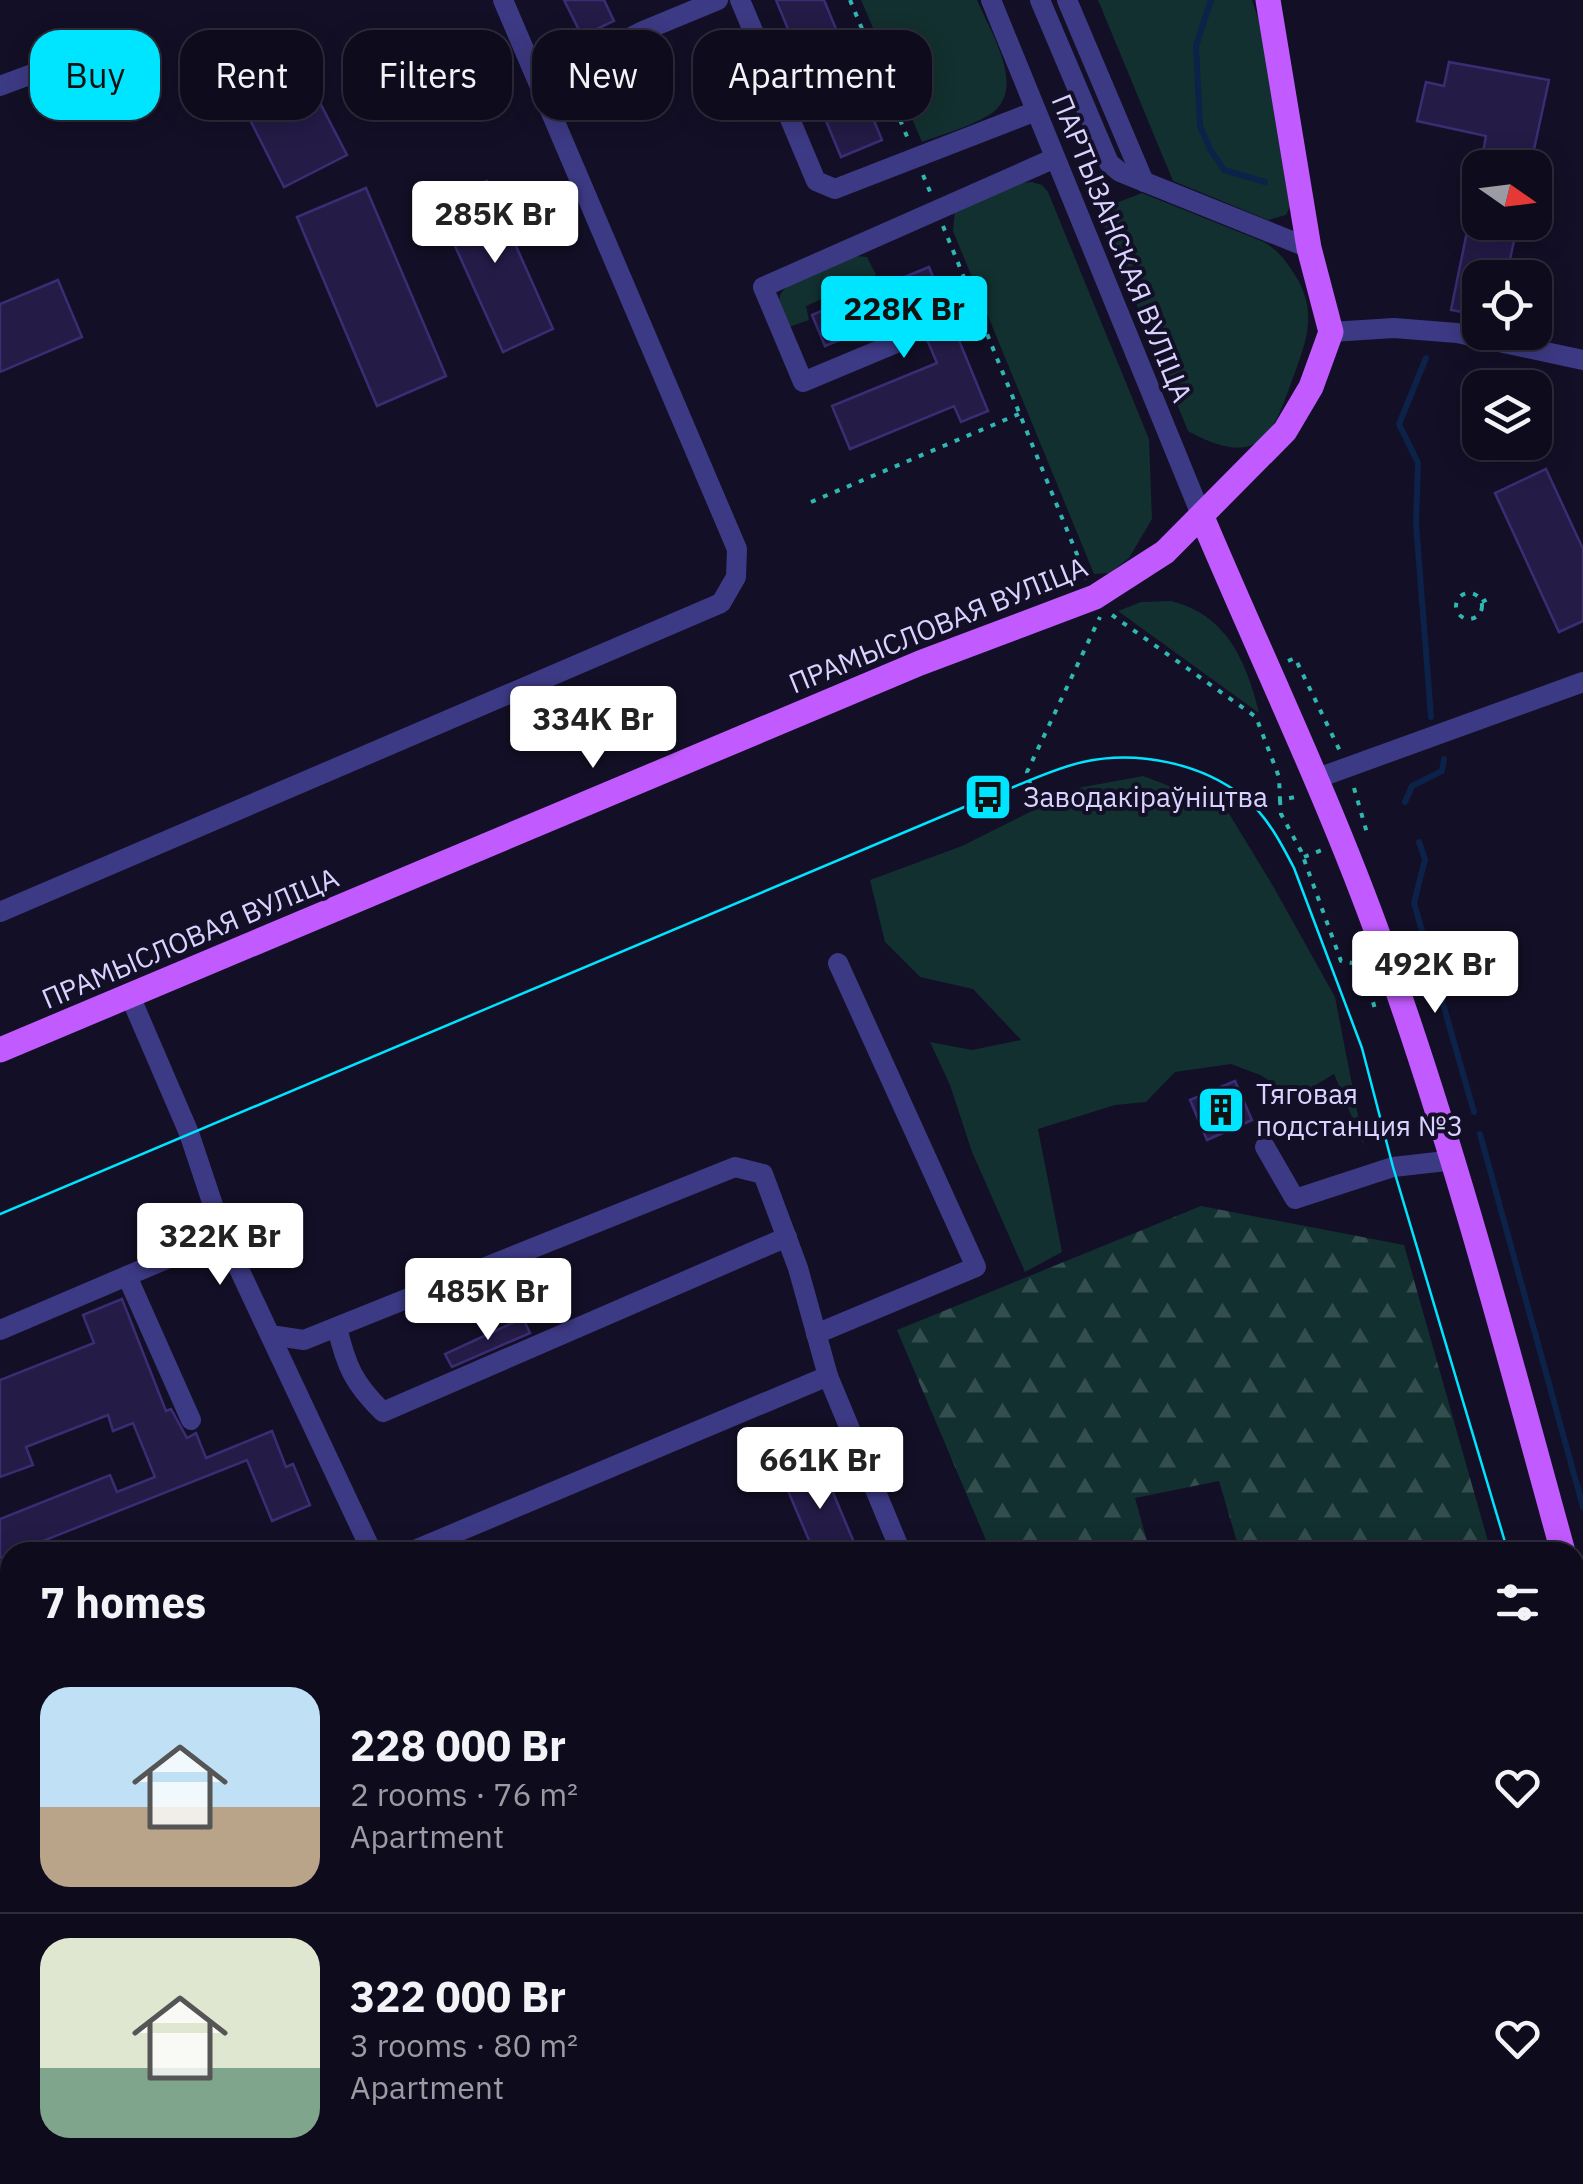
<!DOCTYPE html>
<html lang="en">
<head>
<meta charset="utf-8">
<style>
  body { margin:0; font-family:"IBM Plex Sans",sans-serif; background:#171425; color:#f1f3f6; height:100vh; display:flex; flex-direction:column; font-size:38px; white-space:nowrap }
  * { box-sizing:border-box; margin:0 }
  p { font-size:32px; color:#9b9ba3 }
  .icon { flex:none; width:55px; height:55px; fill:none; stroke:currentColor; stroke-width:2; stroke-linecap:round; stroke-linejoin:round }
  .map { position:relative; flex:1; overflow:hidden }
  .side { position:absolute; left:0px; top:1542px; width:1585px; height:642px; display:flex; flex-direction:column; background:#0e0b1c; border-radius:30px 30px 0 0; box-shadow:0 5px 25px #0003,0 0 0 2px #2e2b3b }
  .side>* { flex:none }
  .banner { position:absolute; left:30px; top:30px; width:1000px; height:90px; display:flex; gap:20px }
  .needle { width:65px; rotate:104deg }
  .fabs { position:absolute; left:1462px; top:150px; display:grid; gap:20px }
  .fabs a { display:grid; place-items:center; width:90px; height:90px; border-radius:20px; background:#0e0b1c; box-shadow:0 5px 25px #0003,0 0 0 2px #2e2b3b; font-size:50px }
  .price { position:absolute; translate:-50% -85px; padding:0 22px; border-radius:10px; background:#fff; color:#222; font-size:32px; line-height:65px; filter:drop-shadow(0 2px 5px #0008) }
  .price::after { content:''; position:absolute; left:50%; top:60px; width:30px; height:22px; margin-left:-15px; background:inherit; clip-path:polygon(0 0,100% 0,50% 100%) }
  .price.current { background:#00e5ff; color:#111 }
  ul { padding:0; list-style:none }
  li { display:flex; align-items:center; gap:30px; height:250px; padding:0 40px }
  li+li { border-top:2px solid #2e2b3b }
  li span { display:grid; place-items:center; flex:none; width:280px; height:200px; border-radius:30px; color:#555 }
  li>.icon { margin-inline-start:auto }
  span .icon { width:120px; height:120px; fill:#fffc; stroke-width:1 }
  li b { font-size:42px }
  h2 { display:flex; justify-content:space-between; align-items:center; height:120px; padding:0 40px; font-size:42px }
  .tag { padding:0 35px; border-radius:30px; background:#0e0b1c; box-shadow:0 5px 25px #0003,0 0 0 2px #2e2b3b; font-size:35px; line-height:90px }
  .tag.current { background:#00e5ff; color:#111 }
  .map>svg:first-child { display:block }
  .green { fill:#12302f }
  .forest { fill:url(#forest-firs) }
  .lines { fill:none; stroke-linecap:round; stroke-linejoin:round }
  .stream { stroke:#0c2248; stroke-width:6 }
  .building { fill:#241b47; stroke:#3b2d73; stroke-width:2.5 }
  .path { stroke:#2fb8b0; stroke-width:4; stroke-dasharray:5 8; stroke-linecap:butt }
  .minor { stroke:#3d3a85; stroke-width:20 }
  .major { stroke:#c25bff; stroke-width:25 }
  .tram { stroke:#00e5ff; stroke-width:2.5 }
  .labels { text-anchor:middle; stroke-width:8; stroke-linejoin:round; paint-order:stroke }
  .street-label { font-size:28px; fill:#d9d4ff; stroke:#130f26 }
  .poi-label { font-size:28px; fill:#d9d4ff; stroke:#130f26; text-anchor:start }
</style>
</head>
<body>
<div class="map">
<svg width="1583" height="2184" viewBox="0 0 1583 2184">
  <defs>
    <pattern id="forest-firs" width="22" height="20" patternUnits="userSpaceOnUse" patternTransform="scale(2.5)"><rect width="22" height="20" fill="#12302f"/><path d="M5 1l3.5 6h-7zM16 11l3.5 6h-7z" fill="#344d4e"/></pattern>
  </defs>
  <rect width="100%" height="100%" fill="#130f26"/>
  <g class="green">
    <path d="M 861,0 L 977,0 C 990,31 1029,91 989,115 C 969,127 944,134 922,142 Z"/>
    <path d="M 1098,0 L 1252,0 L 1260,24 L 1290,207 L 1286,215 L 1268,220 L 1173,181 Z"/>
    <path d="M 1032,182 L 1042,185 L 1048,192 L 1149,439 L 1152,519 L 1129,558 L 1110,573 L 1094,574 L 953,231 L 955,210 L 1022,183 Z"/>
    <path d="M 1142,193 L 1264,242 C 1277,250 1283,257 1291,269 C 1321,311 1306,342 1290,386 C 1283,404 1276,428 1261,440 C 1239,457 1208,442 1188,431 L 1098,210 Z"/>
    <path d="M 856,256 L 867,257 L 876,275 L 806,306 L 809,320 L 789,327 L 778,311 L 780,295 L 788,284 Z"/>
    <path d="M 1171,601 C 1227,615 1246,661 1259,713 L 1118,611 L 1141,602 Z"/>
    <path d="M 1143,776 L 1225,807 L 1273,886 L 1335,997 L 1364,1146 L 1334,1074 L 1296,1097 L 1260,1075 L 1231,1064 L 1175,1072 L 1146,1102 L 1115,1105 L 1038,1129 L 1062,1252 L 1025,1272 L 972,1152 L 950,1085 L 930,1042 L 972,1050 L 1021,1040 L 973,989 L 920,977 L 885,942 L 870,880 L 962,846 L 1078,788 Z"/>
  </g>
  <g class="forest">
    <path d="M 1201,1206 L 1404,1245 L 1491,1552 L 1240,1552 L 1219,1481 L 1135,1498 L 1150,1552 L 991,1552 L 897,1330 Z"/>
    <path d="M 1575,1851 L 1583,1880 L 1583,2184 L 1420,2184 L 1417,2175 L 1575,2175 Z"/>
    <path d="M 288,2175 L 1323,2175 L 1326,2184 L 267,2184 Z"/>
  </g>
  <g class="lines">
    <g class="stream">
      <path d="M 1211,0 L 1196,46 L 1200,126 L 1210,149 L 1224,170 L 1265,182"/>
      <path d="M 1426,358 L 1399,424 L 1418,463 L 1416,523 L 1431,717"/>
      <path d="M 1405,802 L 1412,786 L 1442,771 L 1444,759"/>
      <path d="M 1419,842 L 1425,859 L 1414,903 L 1474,1112"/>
      <path d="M 1480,1134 L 1583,1507"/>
    </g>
  </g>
  <g class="building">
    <path d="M 564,0 L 604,0 L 614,21 L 582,36 Z"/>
    <path d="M 776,0 L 824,0 L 882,140 L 841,157 Z"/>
    <path d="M 1449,62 L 1549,80 L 1530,168 L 1480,168 L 1486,136 L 1417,121 L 1426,82 L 1444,86 Z"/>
    <path d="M 303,70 L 347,155 L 284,187 L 241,102 Z"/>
    <path d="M 487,181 L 553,329 L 503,352 L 436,204 Z"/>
    <path d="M 366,188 L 446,376 L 377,406 L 297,217 Z"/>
    <path d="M 1469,222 L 1518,222 L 1506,278 L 1480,278 L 1480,315 L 1451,310 Z"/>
    <path d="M 929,267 L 988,411 L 961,422 L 954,406 L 850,449 L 832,406 L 937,363 L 914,309 L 825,346 L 812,315 Z"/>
    <path d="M 58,280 L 82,337 L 0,372 L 0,304 Z"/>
    <path d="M 1546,469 L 1583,549 L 1583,621 L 1559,632 L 1495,493 Z"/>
    <path d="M 1235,1081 L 1252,1120 L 1207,1140 L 1190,1100 Z"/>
    <path d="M 122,1299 L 166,1411 L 171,1409 L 187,1438 L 196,1433 L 206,1458 L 272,1431 L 286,1467 L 293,1464 L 310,1505 L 272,1521 L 247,1460 L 0,1558 L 0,1519 L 110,1475 L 117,1492 L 155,1477 L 133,1423 L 113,1431 L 108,1415 L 26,1447 L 33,1465 L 0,1477 L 0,1380 L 94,1343 L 83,1315 Z"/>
    <path d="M 523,1318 L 530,1333 L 452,1367 L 445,1354 Z"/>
    <path d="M 821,1464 L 858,1552 L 814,1552 L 783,1479 Z"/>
  </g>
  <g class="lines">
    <g class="path">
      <path d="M 850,0 L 908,139"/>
      <path d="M 923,175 L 931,194"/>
      <path d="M 943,226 L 1087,579"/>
      <path d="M 811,502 L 1019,414"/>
      <circle cx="1469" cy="606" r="13"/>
      <path d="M 1482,602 L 1492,597"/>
      <path d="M 1112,615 L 1256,717 L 1279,777 L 1280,800 L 1300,796"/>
      <path d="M 1288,661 L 1295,658 L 1340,751"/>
      <path d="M 1354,788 L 1367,833 L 1364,834"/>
      <path d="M 1034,798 L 1027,772 L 1100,617"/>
      <path d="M 1280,800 L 1281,814 L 1301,851 L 1341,961 L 1363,965 L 1375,1009 L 1379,1008"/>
      <path d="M 1304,857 L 1322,850"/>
      <path d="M 47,992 L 53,1006"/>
    </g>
    <g class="minor">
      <path d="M 740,0 L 816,181 L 835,189 L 1036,111"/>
      <path d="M 991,0 L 1202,517"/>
      <path d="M 1040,0 L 1109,163 L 1120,172 L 1309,248"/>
      <path d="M 1067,0 L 1144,182"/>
      <path d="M 608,49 L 643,31 L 718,0"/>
      <path d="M 0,86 L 121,41"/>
      <path d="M 1331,332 L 1394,328 L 1457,333 L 1583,360"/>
      <path d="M 901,341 L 803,382 L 763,287 L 1055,158"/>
      <path d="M 1315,779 L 1583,682"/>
      <path d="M 0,912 L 721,603 L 736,577 L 737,549 L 503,0"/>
      <path d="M 130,996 L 189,1133 L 223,1235 L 372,1552"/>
      <path d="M 1265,1147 L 1295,1199 L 1393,1167 L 1455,1160"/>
      <path d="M 127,1276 L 191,1420"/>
      <path d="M 337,1327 C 346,1366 354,1384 383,1412 L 787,1237"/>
      <path d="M 0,1330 L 223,1235"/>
      <path d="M 816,1334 L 976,1267 L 838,963"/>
      <path d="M 270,1335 L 304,1340 L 735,1167 L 763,1174 L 798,1268 L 828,1376"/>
      <path d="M 410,1552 L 828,1376 L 901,1552"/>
      <path d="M 0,1721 L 10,1716"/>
      <path d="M 0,1744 L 10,1769"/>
      <path d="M 45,2175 L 48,2184"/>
    </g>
    <g class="major">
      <path d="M 1202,517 C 1262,659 1329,798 1381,943 C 1453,1143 1507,1348 1563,1552"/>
      <path d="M 0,1050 L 920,663 L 1095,597 L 1165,552 L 1285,431 L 1311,387 L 1331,332 L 1309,248 L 1268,0"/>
      <path d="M 1575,1595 L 1583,1624"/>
    </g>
    <g class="tram">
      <path d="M 0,1214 L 988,797 C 1019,786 1051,769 1083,762 C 1137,750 1202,763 1245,798 C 1267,816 1281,843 1294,868 L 1362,1048 L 1393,1167 L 1508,1552"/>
      <path d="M 1575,1780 L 1583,1808"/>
      <path d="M 1575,1815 L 1583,1843"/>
    </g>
  </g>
  <defs>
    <g id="bus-square" transform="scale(2.5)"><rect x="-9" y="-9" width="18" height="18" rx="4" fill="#00e5ff" stroke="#130f26"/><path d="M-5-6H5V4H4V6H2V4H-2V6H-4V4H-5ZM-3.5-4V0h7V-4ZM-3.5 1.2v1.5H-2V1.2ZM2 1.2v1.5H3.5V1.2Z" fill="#111"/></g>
    <g id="building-square" transform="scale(2.5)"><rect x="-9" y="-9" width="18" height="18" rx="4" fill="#00e5ff" stroke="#130f26"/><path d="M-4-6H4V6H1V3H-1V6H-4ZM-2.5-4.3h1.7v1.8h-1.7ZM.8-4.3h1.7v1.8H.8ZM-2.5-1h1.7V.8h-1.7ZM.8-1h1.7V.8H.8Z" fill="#111"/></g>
  </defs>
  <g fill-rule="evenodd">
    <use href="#bus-square" x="988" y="797"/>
    <use href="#building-square" x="1221" y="1110"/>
  </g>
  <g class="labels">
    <g class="street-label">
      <text transform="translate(1122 248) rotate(68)" y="10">ПАРТЫЗАНСКАЯ ВУЛІЦА</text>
      <text transform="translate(938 625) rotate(-22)" y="10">ПРАМЫСЛОВАЯ ВУЛІЦА</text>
      <text transform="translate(190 938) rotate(-23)" y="10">ПРАМЫСЛОВАЯ ВУЛІЦА</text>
    </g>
    <g class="poi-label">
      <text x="1023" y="807">Заводакіраўніцтва</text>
      <text x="1256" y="1104">Тяговая<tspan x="1256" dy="32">подстанция №3</tspan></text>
    </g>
  </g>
</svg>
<div class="fabs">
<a><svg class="needle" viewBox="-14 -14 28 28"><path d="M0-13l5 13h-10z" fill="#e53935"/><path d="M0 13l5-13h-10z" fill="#9b9ba3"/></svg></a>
<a><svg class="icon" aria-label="locate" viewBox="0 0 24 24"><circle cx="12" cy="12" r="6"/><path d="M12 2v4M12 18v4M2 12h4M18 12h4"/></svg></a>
<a><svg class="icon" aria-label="layers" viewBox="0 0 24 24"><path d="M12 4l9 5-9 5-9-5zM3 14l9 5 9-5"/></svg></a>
</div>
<b class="price" style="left:495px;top:266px">285K Br</b>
<b class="price current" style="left:904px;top:361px">228K Br</b>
<b class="price" style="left:593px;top:771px">334K Br</b>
<b class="price" style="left:1435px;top:1016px">492K Br</b>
<b class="price" style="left:220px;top:1288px">322K Br</b>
<b class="price" style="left:488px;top:1343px">485K Br</b>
<b class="price" style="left:820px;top:1512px">661K Br</b>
<div class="banner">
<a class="tag current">Buy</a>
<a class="tag">Rent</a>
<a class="tag">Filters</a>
<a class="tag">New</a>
<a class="tag">Apartment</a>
</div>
<section class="side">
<h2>7 homes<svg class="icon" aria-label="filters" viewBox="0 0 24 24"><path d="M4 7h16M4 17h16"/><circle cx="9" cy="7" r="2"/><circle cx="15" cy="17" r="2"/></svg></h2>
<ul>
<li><span style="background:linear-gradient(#bfe0f5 60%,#b9a48a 0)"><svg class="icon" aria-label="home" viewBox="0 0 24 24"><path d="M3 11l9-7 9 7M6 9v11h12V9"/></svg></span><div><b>228 000 Br</b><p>2 rooms · 76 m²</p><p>Apartment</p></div><svg class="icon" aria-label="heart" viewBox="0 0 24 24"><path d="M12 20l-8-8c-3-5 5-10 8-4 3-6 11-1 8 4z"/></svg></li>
<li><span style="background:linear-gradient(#dfe7d0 65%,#7fa58c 0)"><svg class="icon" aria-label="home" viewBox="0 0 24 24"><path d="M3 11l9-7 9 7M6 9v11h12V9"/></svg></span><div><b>322 000 Br</b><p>3 rooms · 80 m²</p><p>Apartment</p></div><svg class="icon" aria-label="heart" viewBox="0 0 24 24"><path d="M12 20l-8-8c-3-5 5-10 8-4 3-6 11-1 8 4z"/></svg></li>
</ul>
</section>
</div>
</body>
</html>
